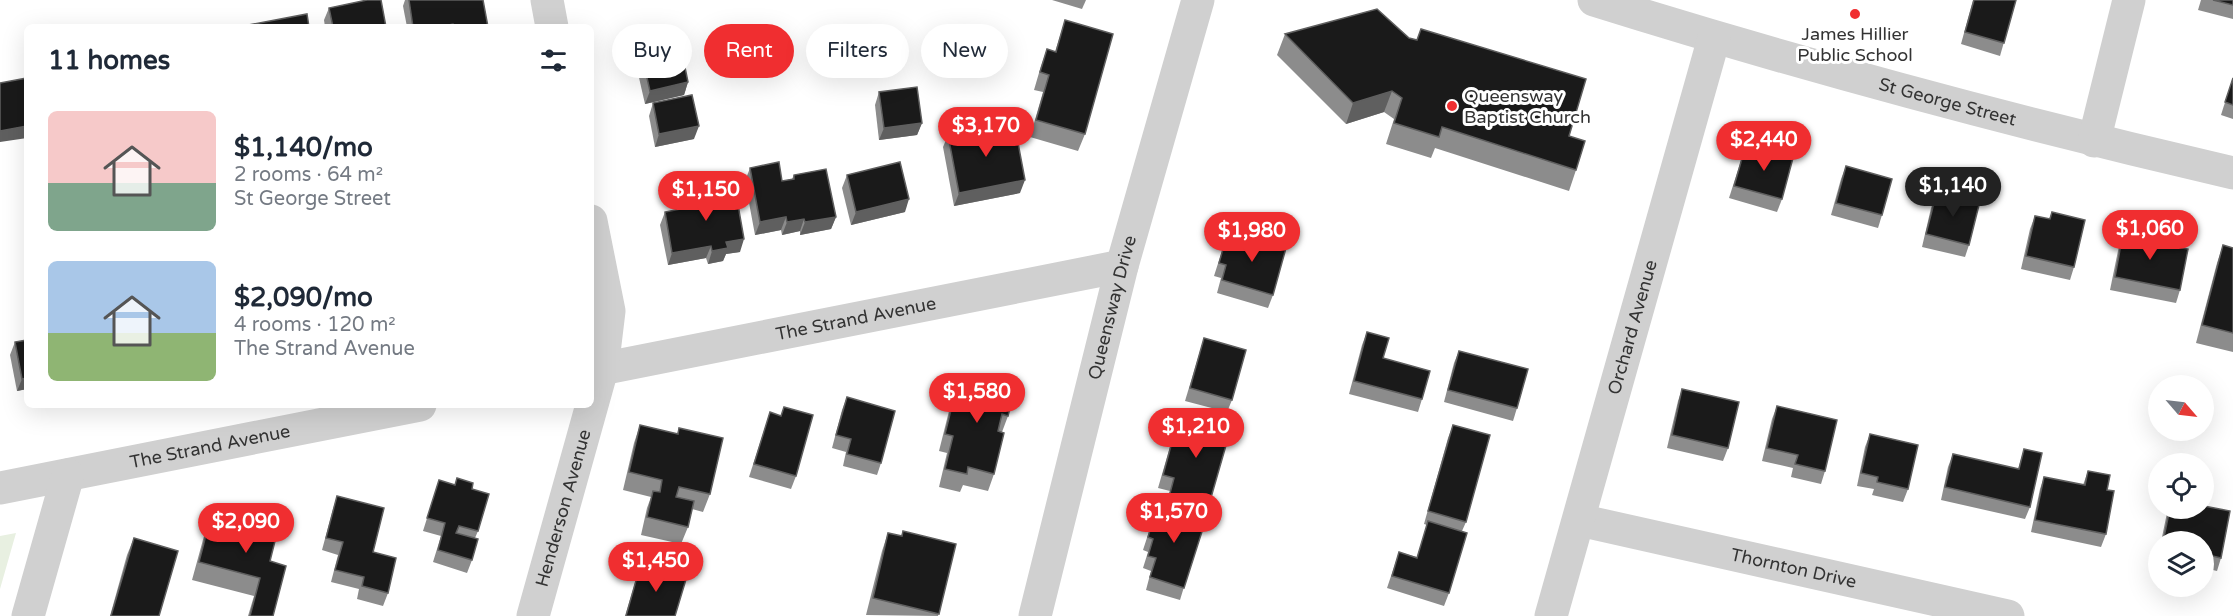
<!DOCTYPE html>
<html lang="en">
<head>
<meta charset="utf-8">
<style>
  body { margin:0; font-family:"Varela Round",sans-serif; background:#f2f2f3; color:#1f2937; height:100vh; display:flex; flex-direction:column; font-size:22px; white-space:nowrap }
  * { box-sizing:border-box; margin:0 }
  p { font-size:20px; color:#747a83 }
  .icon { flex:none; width:33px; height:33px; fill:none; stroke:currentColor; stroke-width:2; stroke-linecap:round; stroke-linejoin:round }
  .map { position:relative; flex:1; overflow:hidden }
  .panel { position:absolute; left:24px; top:24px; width:570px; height:384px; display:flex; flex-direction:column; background:#fff; border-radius:9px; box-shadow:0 6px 24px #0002 }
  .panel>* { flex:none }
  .top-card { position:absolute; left:612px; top:24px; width:570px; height:54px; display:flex; gap:12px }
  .needle { width:39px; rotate:118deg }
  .fabs { position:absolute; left:2148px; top:375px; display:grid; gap:12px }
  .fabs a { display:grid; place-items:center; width:66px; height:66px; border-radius:50%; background:#fff; box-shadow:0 6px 24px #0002; font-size:30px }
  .price { position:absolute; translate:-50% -51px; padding:0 14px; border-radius:21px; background:#f02e30; color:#fff; font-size:20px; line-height:39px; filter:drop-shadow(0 2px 3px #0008) }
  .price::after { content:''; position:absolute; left:50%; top:36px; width:18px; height:14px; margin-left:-9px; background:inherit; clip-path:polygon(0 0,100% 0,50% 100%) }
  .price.selected { background:#222; color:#fff }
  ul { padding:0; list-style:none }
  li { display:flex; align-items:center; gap:18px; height:150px; padding:0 24px }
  li span { display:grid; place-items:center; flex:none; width:168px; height:120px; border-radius:9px; color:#555 }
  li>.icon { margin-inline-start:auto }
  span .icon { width:72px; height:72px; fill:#fffc; stroke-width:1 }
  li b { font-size:26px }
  h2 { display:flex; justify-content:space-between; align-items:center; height:72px; padding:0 24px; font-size:26px }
  .tag { padding:0 21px; border-radius:27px; background:#fff; box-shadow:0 6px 24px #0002; font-size:21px; line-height:54px }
  .tag.selected { background:#f02e30; color:#fff }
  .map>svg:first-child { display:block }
  .park { fill:#e8f0e1 }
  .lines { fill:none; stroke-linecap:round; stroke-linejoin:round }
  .minor { stroke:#d0d0d0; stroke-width:33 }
  .wall { fill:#8c8c8c }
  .shaded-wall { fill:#5f5f5f }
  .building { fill:#1a1a1a; stroke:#5f5f5f; stroke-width:1.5 }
  .poi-dot { fill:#f02e30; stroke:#fff; stroke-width:2 }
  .labels { text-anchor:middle; stroke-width:6; stroke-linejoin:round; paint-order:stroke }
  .poi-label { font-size:18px; fill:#333; stroke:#fff }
  .street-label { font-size:18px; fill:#333; stroke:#fff }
</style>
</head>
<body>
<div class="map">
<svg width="2233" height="616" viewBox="0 0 2233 616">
  <rect width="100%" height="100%" fill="#fff"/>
  <path class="park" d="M 16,533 L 0,589 L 0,536 Z"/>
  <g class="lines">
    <g class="minor">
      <path d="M 547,0 L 552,27"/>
      <path id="s1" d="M 1594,0 C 1805,66 2018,123 2233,173"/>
      <path d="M 2094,141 L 2129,0"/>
      <path id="s2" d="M 591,371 L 1122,266"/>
      <path id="s3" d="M 0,488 L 420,405"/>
      <path id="s4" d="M 1579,520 L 2008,616"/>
      <path d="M 28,616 L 68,475"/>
      <path id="s5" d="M 533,616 L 602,369 L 609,311 L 591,221"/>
      <path id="s6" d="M 1035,616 L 1122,266 L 1198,0"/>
      <path id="s7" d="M 1551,616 L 1714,38"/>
    </g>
  </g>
  <g class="wall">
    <path d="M 405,0 L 483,0 L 488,27 L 407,27 L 403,6 Z"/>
    <path d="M 1052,0 L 1086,0 L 1082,9 Z"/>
    <path d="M 1973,0 L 2016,0 L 2000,56 L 1961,44 Z"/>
    <path d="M 2201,0 L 2233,0 L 2233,19 L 2198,10 Z"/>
    <path d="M 329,8 L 386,27 L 325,27 L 324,20 Z"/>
    <path d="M 1065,20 L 1085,134 L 1078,151 L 1030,137 L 1043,92 L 1034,90 L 1041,66 L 1047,49 L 1055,52 Z"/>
    <path d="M 1421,29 L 1569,136 L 1576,170 L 1569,191 L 1435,148 L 1431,158 L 1386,144 L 1394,119 L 1384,112 L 1346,124 L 1277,55 L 1285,34 L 1409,38 L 1417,40 Z"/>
    <path d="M 642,56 L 688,82 L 684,95 L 645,104 L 637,69 Z"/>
    <path d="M 2233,77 L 2233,119 L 2221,115 Z"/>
    <path d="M 879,92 L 922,123 L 917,135 L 879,140 L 875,105 Z"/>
    <path d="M 653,103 L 694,139 L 655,147 L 649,116 Z"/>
    <path d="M 948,135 L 1020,193 L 954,206 L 943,147 Z"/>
    <path d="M 1746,145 L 1782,199 L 1777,212 L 1729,198 Z"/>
    <path d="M 1846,166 L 1882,215 L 1878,228 L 1831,215 L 1841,179 Z"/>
    <path d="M 750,168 L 782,181 L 792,179 L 794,175 L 836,217 L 831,229 L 800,235 L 800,231 L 782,235 L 781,230 L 755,235 L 745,181 Z"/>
    <path d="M 847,175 L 905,212 L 851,225 L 842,188 Z"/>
    <path d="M 1949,191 L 1964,201 L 1969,245 L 1965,257 L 1922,247 L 1931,208 L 1936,195 L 1947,198 Z"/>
    <path d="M 684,197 L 740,252 L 726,254 L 723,261 L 708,264 L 706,258 L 668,265 L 660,225 L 665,212 L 679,209 Z"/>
    <path d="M 2052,212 L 2074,267 L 2070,280 L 2021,269 L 2030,229 L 2035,216 L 2049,219 Z"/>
    <path d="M 2124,228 L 2154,243 L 2180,290 L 2176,303 L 2110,290 L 2120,241 Z"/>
    <path d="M 1228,232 L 1273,295 L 1268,308 L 1217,293 L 1221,278 L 1214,276 Z"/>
    <path d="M 2223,245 L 2233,248 L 2233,352 L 2196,343 L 2217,263 Z"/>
    <path d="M 1367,332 L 1383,358 L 1422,399 L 1418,412 L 1349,394 L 1362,345 Z"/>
    <path d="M 1204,338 L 1232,400 L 1227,412 L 1185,401 Z"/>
    <path d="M 27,340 L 27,389 L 17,391 L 10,355 L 15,342 Z"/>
    <path d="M 1459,351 L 1517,408 L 1513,421 L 1444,402 L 1454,363 Z"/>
    <path d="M 960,374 L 1008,416 L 1002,432 L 994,474 L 988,491 L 963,485 L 960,492 L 939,487 L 947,453 L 939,451 L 954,391 Z"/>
    <path d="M 1682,389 L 1728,448 L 1723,461 L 1667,448 L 1678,401 Z"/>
    <path d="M 847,397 L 881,463 L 877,475 L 843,466 L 846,452 L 832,448 L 842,410 Z"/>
    <path d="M 1777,406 L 1825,471 L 1821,484 L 1791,477 L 1793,468 L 1762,461 L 1772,419 Z"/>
    <path d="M 770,412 L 796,476 L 791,489 L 749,477 Z"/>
    <path d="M 1180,413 L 1208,508 L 1180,600 L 1146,590 L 1151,571 L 1143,568 L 1148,552 L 1143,550 L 1158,504 L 1165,506 L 1170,491 L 1158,488 L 1176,426 Z"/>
    <path d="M 640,425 L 677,434 L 679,428 L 710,494 L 703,512 L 692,509 L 688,527 L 681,544 L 641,535 L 647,508 L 651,497 L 623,490 L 634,443 Z"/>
    <path d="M 1453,425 L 1466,522 L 1462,531 L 1449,593 L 1444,606 L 1387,588 L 1399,552 L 1417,557 L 1427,525 L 1424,524 L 1448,438 Z"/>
    <path d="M 1870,434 L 1908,489 L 1903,502 L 1872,495 L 1874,489 L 1857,486 L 1865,447 Z"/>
    <path d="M 2024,449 L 2030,507 L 2025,519 L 1941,500 L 1948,467 L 1953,454 L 2018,469 Z"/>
    <path d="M 2088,471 L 2107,490 L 2106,534 L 2101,547 L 2031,532 L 2040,489 L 2044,477 L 2083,485 Z"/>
    <path d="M 457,478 L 472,489 L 478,531 L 475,538 L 472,560 L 467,573 L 433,562 L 441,536 L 423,531 L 439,480 L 455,485 Z"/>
    <path d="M 337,496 L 373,552 L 388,593 L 383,606 L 357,599 L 359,589 L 331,582 L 338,555 L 322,550 L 333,509 Z"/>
    <path d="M 213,508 L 270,561 L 273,616 L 248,616 L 254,596 L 192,580 L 207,525 Z"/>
    <path d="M 2168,508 L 2204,508 L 2221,558 L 2217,571 L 2204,568 L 2204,542 L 2161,542 Z"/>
    <path d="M 903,531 L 956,544 L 938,616 L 866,615 L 882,551 L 888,533 L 901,536 Z"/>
    <path d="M 134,538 L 159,616 L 110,616 L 127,555 Z"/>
    <path d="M 641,563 L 675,616 L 625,616 Z"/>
  </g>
  <g class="shaded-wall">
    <path d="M 453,24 L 452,27 L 439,27 Z"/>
    <path d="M 688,82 L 684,95 L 645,104 L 650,91 Z"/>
    <path d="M 1392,91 L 1384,112 L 1346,124 L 1353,103 Z"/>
    <path d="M 922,123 L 917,135 L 879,140 L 884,128 Z"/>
    <path d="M 27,126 L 27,138 L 0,142 L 0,131 Z"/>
    <path d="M 699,126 L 694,139 L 655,147 L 659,134 Z"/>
    <path d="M 1025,180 L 1020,193 L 954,206 L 959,193 Z"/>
    <path d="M 909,199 L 905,212 L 851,225 L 856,212 Z"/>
    <path d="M 786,217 L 781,230 L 755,235 L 760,222 Z"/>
    <path d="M 836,217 L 831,229 L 800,235 L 805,222 Z"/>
    <path d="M 804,219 L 800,231 L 782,235 L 787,222 Z"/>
    <path d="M 744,239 L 740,252 L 726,254 L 723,261 L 708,264 L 712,251 L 726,242 Z"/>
    <path d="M 711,246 L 706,258 L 668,265 L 672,253 Z"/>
    <path d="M 27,378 L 27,389 L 17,391 L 22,379 Z"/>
  </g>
  <g class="building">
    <path d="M 367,0 L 381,0 L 386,27 L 333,27 L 329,8 Z"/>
    <path d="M 409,0 L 483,0 L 488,27 L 454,27 L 453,24 L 439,27 L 413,27 Z"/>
    <path d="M 1974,0 L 2016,0 L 2004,43 L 1965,32 Z"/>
    <path d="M 2213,0 L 2233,0 L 2233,5 Z"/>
    <path d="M 1377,9 L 1409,38 L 1417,40 L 1421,29 L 1586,79 L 1569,136 L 1585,141 L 1576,170 L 1442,127 L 1439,137 L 1394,123 L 1402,98 L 1392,91 L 1353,103 L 1285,34 Z"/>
    <path d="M 307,14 L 309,27 L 238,27 Z"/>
    <path d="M 1065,20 L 1113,34 L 1085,134 L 1036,120 L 1049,75 L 1040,72 L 1047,49 L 1056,52 Z"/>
    <path d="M 681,48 L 688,82 L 650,91 L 642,56 Z"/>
    <path d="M 27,78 L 27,126 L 0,131 L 0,83 Z"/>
    <path d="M 2233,78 L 2233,105 L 2225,102 Z"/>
    <path d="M 917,87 L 922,123 L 884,128 L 879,92 Z"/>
    <path d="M 692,95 L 699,126 L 659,134 L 653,103 Z"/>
    <path d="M 1006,124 L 1007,129 L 1015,127 L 1025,180 L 959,193 L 948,135 Z"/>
    <path d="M 1746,145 L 1793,158 L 1782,199 L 1734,186 Z"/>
    <path d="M 779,162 L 782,181 L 794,179 L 794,175 L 826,169 L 836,217 L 805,222 L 804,219 L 787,222 L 786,217 L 760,222 L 750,168 Z"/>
    <path d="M 900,162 L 909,199 L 856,212 L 847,175 Z"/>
    <path d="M 1846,166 L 1892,179 L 1882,215 L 1836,203 Z"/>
    <path d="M 735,188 L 744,239 L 726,242 L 728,248 L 712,251 L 711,246 L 672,253 L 665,212 L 686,208 L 684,197 Z"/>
    <path d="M 1949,191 L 1965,195 L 1964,201 L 1979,205 L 1969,245 L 1926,234 L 1936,195 L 1948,198 Z"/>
    <path d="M 2052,212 L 2085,220 L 2074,267 L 2026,256 L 2035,216 L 2050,219 Z"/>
    <path d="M 2124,228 L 2156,234 L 2154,243 L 2188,249 L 2180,290 L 2115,277 Z"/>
    <path d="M 1228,232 L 1286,248 L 1273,295 L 1222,280 L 1226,265 L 1219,263 Z"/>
    <path d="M 2223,245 L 2233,248 L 2233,333 L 2202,325 Z"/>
    <path d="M 1367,332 L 1389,338 L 1383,358 L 1430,371 L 1422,399 L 1354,381 Z"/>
    <path d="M 1204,338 L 1246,350 L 1232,400 L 1190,388 Z"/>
    <path d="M 27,340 L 27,378 L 22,379 L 15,342 Z"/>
    <path d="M 1459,351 L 1528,369 L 1517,408 L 1448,390 Z"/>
    <path d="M 960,374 L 1015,387 L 1008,416 L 1002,414 L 998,431 L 1004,433 L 994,474 L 968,467 L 967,474 L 945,469 L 953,436 L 945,434 Z"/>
    <path d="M 1682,389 L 1739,402 L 1728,448 L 1672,435 Z"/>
    <path d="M 847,397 L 895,411 L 881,463 L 847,454 L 851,439 L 836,435 Z"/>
    <path d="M 1777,406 L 1837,420 L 1825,471 L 1795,464 L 1798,455 L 1767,448 Z"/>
    <path d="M 784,407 L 813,415 L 796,476 L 754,464 L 770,412 L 781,416 Z"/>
    <path d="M 1180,413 L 1231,428 L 1208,508 L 1169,497 L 1174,478 L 1163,475 Z"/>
    <path d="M 640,425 L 678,434 L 679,428 L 723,438 L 710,494 L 679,487 L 676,497 L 694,501 L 688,527 L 647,517 L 653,491 L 660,492 L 662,480 L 629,472 Z"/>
    <path d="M 1453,425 L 1490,435 L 1466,522 L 1428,511 Z"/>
    <path d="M 1870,434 L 1918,445 L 1908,489 L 1877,482 L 1878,477 L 1861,473 Z"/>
    <path d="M 2024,449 L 2042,453 L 2030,507 L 1945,487 L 1953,454 L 2019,469 Z"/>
    <path d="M 2088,471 L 2110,475 L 2107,490 L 2114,491 L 2106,534 L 2035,520 L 2044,477 L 2085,485 Z"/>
    <path d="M 457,478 L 473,483 L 472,489 L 489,494 L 478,531 L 459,526 L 456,533 L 478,539 L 472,560 L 438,550 L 445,523 L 427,518 L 439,480 L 455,485 Z"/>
    <path d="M 337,496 L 384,508 L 373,552 L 396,558 L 388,593 L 362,586 L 364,577 L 335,570 L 343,542 L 326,538 Z"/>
    <path d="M 1158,504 L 1206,519 L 1184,588 L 1150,577 L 1156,558 L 1148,556 L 1153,539 L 1148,537 Z"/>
    <path d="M 2204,506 L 2230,511 L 2221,558 L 2204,554 L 2204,542 L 2163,542 L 2170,508 L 2204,508 Z"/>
    <path d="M 213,508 L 279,525 L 270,561 L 286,566 L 273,616 L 250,616 L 260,578 L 199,562 Z"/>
    <path d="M 1428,521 L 1467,533 L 1449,593 L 1392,576 L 1399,552 L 1417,558 Z"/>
    <path d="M 903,531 L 956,544 L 939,614 L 873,598 L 888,533 L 902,536 Z"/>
    <path d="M 134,538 L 178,551 L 159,616 L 111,616 Z"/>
    <path d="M 641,563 L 687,576 L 675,616 L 626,616 Z"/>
  </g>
  <g class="poi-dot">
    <circle cx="1855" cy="14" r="6"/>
    <circle cx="1452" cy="106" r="6"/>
  </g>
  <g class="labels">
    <g class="poi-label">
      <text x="1855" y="40">James Hillier<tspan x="1855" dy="21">Public School</tspan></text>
      <text x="1464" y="102" text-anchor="start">Queensway<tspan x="1464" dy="21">Baptist Church</tspan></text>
    </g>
    <g class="street-label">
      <text dy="6" stroke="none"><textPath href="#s1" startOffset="368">St George Street</textPath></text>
      <text dy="6" stroke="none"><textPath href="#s6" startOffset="318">Queensway Drive</textPath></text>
      <text dy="6" stroke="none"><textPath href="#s2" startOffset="270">The Strand Avenue</textPath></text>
      <text dy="6" stroke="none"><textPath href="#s7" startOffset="300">Orchard Avenue</textPath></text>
      <text dy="6" stroke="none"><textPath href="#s3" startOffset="214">The Strand Avenue</textPath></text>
      <text dy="6" stroke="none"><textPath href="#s5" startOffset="112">Henderson Avenue</textPath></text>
      <text dy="6" stroke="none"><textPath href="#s4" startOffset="220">Thornton Drive</textPath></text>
    </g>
  </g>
</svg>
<div class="fabs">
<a><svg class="needle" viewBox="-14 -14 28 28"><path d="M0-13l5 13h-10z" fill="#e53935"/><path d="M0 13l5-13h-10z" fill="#747a83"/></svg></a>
<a><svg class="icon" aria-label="locate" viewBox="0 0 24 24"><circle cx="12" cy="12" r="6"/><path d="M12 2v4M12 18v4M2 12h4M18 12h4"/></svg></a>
<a><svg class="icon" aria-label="layers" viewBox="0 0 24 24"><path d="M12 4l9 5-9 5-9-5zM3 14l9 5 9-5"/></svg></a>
</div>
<b class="price" style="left:986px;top:158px">$3,170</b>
<b class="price" style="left:1764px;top:172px">$2,440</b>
<b class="price selected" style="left:1953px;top:218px">$1,140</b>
<b class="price" style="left:706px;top:222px">$1,150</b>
<b class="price" style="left:2150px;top:261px">$1,060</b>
<b class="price" style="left:1252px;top:263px">$1,980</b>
<b class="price" style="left:977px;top:424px">$1,580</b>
<b class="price" style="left:1196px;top:459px">$1,210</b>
<b class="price" style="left:1174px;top:544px">$1,570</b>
<b class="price" style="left:246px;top:554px">$2,090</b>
<b class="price" style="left:656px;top:593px">$1,450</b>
<div class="top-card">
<a class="tag">Buy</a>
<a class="tag selected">Rent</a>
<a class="tag">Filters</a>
<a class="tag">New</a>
</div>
<section class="panel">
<h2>11 homes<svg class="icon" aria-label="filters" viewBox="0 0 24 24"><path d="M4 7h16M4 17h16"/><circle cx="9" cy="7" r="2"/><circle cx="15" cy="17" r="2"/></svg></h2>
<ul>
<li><span style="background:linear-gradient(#f6c9c9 60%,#7fa58c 0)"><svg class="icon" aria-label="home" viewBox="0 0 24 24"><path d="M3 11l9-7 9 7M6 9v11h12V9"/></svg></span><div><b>$1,140/mo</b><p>2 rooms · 64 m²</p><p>St George Street</p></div></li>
<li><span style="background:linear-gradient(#a9c7e8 60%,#8fb573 0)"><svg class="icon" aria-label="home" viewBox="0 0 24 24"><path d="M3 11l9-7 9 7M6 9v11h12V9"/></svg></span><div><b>$2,090/mo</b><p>4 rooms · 120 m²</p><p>The Strand Avenue</p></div></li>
</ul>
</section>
</div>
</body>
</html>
